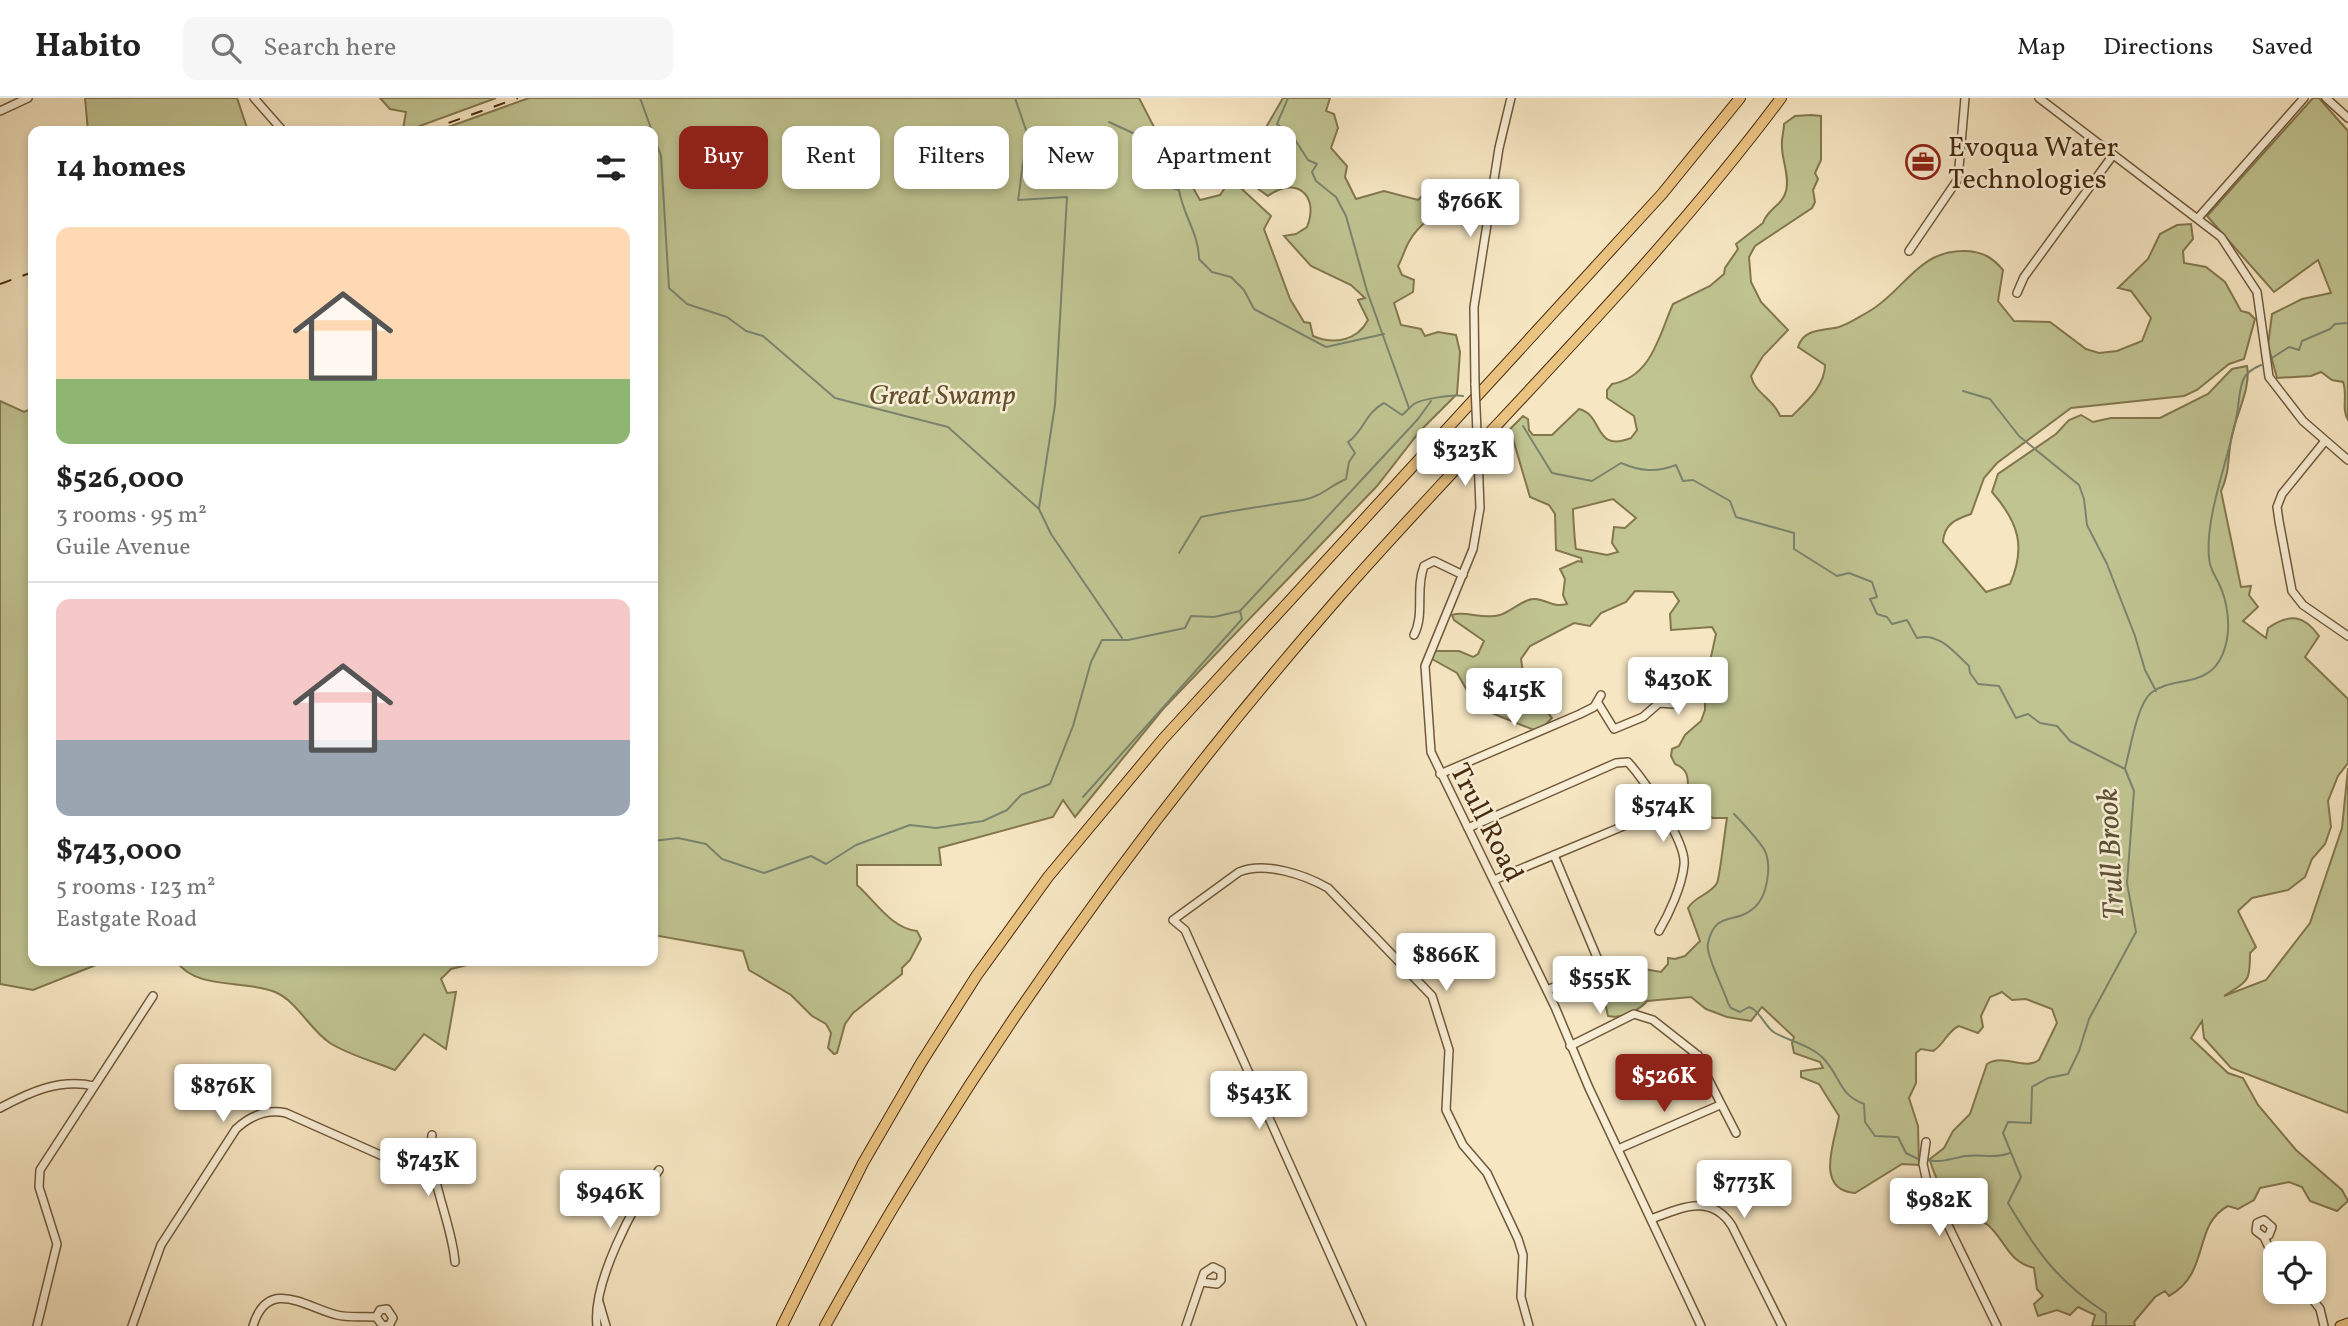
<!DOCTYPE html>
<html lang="en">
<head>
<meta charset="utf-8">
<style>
  body { margin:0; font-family:Vollkorn,serif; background:#f6f6f6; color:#222; height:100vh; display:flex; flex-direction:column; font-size:26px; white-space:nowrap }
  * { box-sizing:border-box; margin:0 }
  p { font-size:23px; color:#767676 }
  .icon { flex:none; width:38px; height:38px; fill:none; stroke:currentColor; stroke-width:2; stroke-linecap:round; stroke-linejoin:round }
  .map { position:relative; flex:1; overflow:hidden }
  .sheet { position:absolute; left:28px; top:28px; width:630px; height:840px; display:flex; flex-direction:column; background:#fff; border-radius:14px; box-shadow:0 4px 10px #0003 }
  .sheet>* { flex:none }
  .banner { position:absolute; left:679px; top:28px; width:665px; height:63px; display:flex; gap:14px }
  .controls { position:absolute; left:2263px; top:1143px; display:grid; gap:14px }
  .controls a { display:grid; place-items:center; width:63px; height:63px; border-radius:14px; background:#fff; box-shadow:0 4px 10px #0003; font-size:35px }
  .price { position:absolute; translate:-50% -60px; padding:0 16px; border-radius:7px; background:#fff; color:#222; font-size:23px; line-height:46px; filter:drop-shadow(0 2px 4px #0008) }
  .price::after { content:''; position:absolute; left:50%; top:42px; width:21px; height:16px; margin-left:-10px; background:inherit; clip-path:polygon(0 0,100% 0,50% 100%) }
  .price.selected { background:#8f2418; color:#fff }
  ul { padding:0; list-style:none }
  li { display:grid; align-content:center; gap:14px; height:371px; padding:0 28px }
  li+li { border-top:2px solid #e0e0e0 }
  li span { display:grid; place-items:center; height:217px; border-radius:14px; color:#555 }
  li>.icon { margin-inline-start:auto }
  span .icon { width:126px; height:126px; fill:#fffc; stroke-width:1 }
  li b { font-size:30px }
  h2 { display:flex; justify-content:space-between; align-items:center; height:84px; padding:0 28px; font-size:30px }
  .chip { padding:0 24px; border-radius:14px; background:#fff; box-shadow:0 4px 10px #0003; font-size:24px; line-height:63px }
  .chip.selected { background:#8f2418; color:#fff }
  header { display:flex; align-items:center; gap:42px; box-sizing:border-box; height:98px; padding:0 35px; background:#fff; border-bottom:2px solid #e0e0e0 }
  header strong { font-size:33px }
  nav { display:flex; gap:38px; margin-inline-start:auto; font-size:24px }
  .search { width:490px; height:63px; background:#f6f6f6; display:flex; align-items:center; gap:18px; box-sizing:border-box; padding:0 24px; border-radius:14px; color:#767676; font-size:26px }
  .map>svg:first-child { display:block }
  .green { fill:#c0c491; stroke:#83774e; stroke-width:2; fill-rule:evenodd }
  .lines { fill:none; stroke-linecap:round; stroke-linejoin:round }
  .stream { stroke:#7a846e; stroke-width:2 }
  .minor-casing { stroke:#72593a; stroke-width:10 }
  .major-casing { stroke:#462a0c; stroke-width:11 }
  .highway-casing { stroke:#462a0c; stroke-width:12 }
  .minor { stroke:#f9efd7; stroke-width:7 }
  .major { stroke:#ebc381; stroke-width:9 }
  .highway { stroke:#ebc381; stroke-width:10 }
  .rail { stroke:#462a0c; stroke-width:2; stroke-dasharray:12 12; stroke-linecap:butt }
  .minor-bridge-casing { stroke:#72593a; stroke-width:10; stroke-linecap:butt }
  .minor-bridge { stroke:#f9efd7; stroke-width:7 }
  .labels { text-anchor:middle; stroke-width:5; stroke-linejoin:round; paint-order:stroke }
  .poi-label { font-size:28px; fill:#462a0c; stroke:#f9efd7; text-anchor:start }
  .park-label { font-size:28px; font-style:italic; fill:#64502d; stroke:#f9efd7 }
  .street-label { font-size:28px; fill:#462a0c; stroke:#f9efd7 }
  .water-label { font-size:30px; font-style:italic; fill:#5c5035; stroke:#f9efd7 }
</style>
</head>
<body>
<header>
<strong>Habito</strong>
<div class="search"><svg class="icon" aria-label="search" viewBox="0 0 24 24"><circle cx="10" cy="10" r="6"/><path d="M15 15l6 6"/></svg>Search here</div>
<nav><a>Map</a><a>Directions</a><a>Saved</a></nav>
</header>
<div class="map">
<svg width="2348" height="1228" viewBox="0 0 2348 1228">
  <rect width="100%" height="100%" fill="#f6e6c2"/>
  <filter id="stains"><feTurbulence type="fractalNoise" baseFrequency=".00286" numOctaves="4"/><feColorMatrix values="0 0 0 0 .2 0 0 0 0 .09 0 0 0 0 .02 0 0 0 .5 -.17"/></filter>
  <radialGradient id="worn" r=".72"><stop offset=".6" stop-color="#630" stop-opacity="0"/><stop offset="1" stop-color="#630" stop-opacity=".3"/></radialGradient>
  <g class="green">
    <path d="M 85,0 L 237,0 L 248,33 L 88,33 Z"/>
    <path d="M 380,0 L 496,0 L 409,32 L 403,31 L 406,14 L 390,11 Z"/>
    <path d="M 529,0 L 1139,0 L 1154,29 L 1166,75 L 1192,88 L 1200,102 L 1220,97 L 1231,81 L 1271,118 L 1264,131 L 1290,201 L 1304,224 L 1310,225 L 1313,238 C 1334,247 1357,243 1368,222 L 1358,202 L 1365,200 L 1351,187 L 1311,168 L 1284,138 L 1296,136 L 1307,129 C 1320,96 1295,78 1268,98 L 1243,80 L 1242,45 L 1265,31 L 1283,0 L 1330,0 L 1326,13 L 1334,16 L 1338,30 L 1331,50 L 1347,68 L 1345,79 L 1356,101 L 1384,93 L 1418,102 L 1438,83 L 1448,107 C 1434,117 1419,127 1410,142 C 1405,150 1403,159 1398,168 L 1402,177 L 1414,182 L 1413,194 L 1394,205 L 1401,227 L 1421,231 L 1425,238 L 1438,234 L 1456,237 L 1460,254 L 1457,296 L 1420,333 L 1377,388 L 1163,611 L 1075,719 L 1063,702 L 1053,719 L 939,750 L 941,767 L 857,767 L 857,787 C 875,803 891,830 917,833 L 921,841 L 910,862 L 902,870 L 902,876 L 853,915 L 845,926 L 837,955 L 834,956 L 828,950 L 831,935 L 826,926 L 812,918 L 791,897 L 749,872 L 743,853 L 653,837 L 653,33 L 437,33 Z"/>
    <path d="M 2313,0 L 2319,0 L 2348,33 L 2348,322 C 2341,311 2348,297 2343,284 L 2332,282 L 2321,274 L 2311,278 L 2277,280 L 2268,247 L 2272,216 L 2302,201 L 2331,195 L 2318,162 L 2274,194 L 2207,118 Z"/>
    <path d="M 1811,17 L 1821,18 L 1821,62 L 1815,75 L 1818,81 L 1813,92 L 1815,104 L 1812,110 L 1755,148 L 1749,159 L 1751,184 L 1761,204 L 1788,232 L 1763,258 L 1751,278 C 1755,296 1774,301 1780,318 L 1792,318 C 1806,304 1825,288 1825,267 L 1798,249 C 1804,230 1823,233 1839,229 C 1849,226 1859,219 1868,214 C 1904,194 1918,151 1966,153 C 1983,154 1992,159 2003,172 L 1998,203 L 2014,223 L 2050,224 L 2086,251 L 2099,255 L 2117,253 L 2142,243 L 2151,220 L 2131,193 L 2118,190 L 2148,161 L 2160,136 L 2177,127 L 2191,126 L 2193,141 L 2183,153 L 2184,165 L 2206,169 L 2225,184 L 2241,213 L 2249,215 L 2255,221 L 2244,261 L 2229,266 L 2197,292 L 2184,298 L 2071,310 L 1997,365 L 1984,380 L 1971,416 C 1956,421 1944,426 1943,444 L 1986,494 L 2010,486 C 2026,449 2019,425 1992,394 L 1998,376 L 2056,336 L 2069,322 L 2081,317 L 2093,324 L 2111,320 L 2160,320 L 2208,296 L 2232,271 L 2247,268 C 2251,288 2238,313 2233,333 C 2227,353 2231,373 2221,393 L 2241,489 L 2251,488 L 2249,497 L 2258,509 L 2243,523 L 2266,540 L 2268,530 C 2290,515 2304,517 2319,538 L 2305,559 L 2348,601 L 2348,665 L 2338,678 L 2328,703 L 2331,729 L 2325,746 L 2312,761 L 2305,779 L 2288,792 L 2252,800 L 2238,813 L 2256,849 L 2250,855 C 2250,884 2249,882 2224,898 L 2266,882 L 2310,825 L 2342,730 L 2348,670 L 2348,1015 L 2231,970 L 2204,940 L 2202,923 L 2191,940 L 2228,975 L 2243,980 L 2258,1007 L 2296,1052 L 2342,1092 L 2348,1103 L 2337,1113 L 2310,1103 L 2302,1089 L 2289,1084 L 2260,1090 L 2254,1102 L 2238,1111 L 2228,1108 C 2192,1127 2211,1175 2169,1198 L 2165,1193 L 2155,1199 L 2134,1224 L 2135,1228 L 2092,1228 L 2095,1217 L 2078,1209 L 2070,1217 L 2057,1212 L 2038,1218 L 2034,1206 L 2043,1198 L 2037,1191 L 2034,1170 C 2008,1164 2006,1143 1988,1127 C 1978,1119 1960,1124 1953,1114 C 1948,1108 1930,1067 1930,1061 L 1944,1050 L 1953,1033 L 1970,1016 L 1987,966 C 2004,955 2024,973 2039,962 L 2057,925 L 2052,911 L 2026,901 L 2012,902 L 2002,894 L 1990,899 L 1981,918 L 1983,929 L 1978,935 L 1959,928 C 1947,933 1944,947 1933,953 L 1921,951 L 1916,955 L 1916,985 L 1909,1000 L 1918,1028 L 1919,1067 L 1902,1066 L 1855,1095 C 1813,1092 1836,1040 1839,1018 L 1819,986 L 1801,979 L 1801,973 L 1823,970 L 1820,964 L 1794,955 L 1792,945 L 1794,939 L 1762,909 L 1751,923 L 1727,919 L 1706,911 L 1691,899 L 1647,903 C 1638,913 1623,921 1608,918 L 1604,900 L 1623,883 L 1627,875 L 1644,871 L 1661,874 L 1668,866 L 1668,860 L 1675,861 L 1685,858 L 1700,843 L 1688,810 C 1695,798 1710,797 1717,785 C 1720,778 1725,731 1727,720 L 1713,720 L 1692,712 C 1682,695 1697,674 1675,666 L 1671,658 L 1672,651 L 1679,648 L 1685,637 L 1701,623 L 1705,612 L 1705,586 L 1716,536 L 1712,529 L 1671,532 L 1670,516 L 1679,503 L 1673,494 L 1635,493 L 1626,504 L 1601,515 L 1590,528 L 1574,525 L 1530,548 L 1521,561 L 1526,593 L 1537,608 L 1542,608 L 1552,620 L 1542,630 L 1534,632 L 1484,612 L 1472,601 L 1457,575 L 1432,561 L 1432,553 L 1459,553 L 1473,559 L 1478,556 L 1484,543 L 1454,522 L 1452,517 C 1465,512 1482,522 1500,517 C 1511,514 1524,500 1535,501 C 1548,502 1553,510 1567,506 L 1563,497 L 1565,481 L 1560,471 L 1578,463 L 1582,464 L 1581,460 L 1556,452 L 1555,416 L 1549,407 L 1530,399 L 1510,331 L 1523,318 L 1528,321 L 1529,332 L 1533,337 L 1552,337 L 1579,311 C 1604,317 1593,355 1631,340 L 1637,332 L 1634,318 L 1607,300 L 1607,292 L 1612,286 C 1652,279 1659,237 1673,206 L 1710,188 L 1724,176 L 1725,170 L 1738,151 L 1736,146 L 1763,125 C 1767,111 1783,107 1786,93 C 1790,79 1782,62 1782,49 C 1781,41 1784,33 1784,26 L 1795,18 ZM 1613,401 L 1636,420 L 1625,430 L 1614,429 L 1612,445 L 1618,454 L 1607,457 L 1576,451 C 1575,448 1573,417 1573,411 Z"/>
    <path d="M 0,303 L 24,314 L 33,310 L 33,863 L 106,863 L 33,892 L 0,886 Z"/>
    <path d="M 176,863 L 484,863 L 451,871 L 441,881 L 447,895 L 456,894 L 446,951 L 424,936 L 395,972 C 375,964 349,957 330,945 C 310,932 297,903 275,894 C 245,881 197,893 176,863 Z"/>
  </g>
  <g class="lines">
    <g class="stream">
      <path d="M 640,0 L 652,33"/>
      <path d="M 1015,0 L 1029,41 C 1021,62 1022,80 1018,102 L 1067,99 L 1055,307 L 1039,410"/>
      <path d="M 1288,0 L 1277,26 L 1292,37 L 1308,62 L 1317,66 L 1312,74 L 1316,83 L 1336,99 L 1346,118 L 1367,193 L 1409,310"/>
      <path d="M 1109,24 L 1159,47 L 1161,74 L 1168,89 L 1179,92 C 1183,117 1199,136 1199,161 L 1212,174 L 1231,179 L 1244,192 L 1254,211 L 1326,249 L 1384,236"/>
      <path d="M 653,36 L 661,58 L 669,190 L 687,206 L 727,219 L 746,233 L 763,238 L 835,300 L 948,329 L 1039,411 L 1051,436 L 1122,540"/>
      <path d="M 2272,260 L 2289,249 L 2299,252 L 2302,243 L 2330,231 L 2335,226 L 2348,225"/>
      <path d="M 1963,293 L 1990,301 L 2019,338 L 2079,387 L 2084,401 L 2087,427 L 2107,466 L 2135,538 L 2145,572 L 2156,593"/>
      <path d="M 1523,328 L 1552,375 L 1592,383 L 1621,365 C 1640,373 1656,375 1676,367 L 1683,383 L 1693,382 L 1730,403 L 1736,419 L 1794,435 L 1794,451 L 1837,478 L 1849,475 L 1872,484 L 1877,499 L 1870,501 L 1877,516 L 1887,519 L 1892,526 L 1907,522 L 1917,540 C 1939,534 1954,554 1969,568 L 1970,575 L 1978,586 L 1999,588 L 2016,620 L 2028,616 L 2040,625 L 2057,628 L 2070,643 L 2125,671 L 2134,693 L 2127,785 L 2136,834 L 2089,921 L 2079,953 L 2068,976 L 2048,980 L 2032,989 L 2031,1025 L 2008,1024 L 2003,1035 L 2021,1079 L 2008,1105 C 2037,1154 2058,1184 2106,1215 L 2106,1228"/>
      <path d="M 1179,455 L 1201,419 C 1235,412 1269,407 1303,402 C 1321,399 1331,387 1346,381 L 1349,364 L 1355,355 L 1348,344 C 1364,333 1365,315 1384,305 L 1402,317 C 1406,314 1410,309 1414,306 C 1421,301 1455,296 1463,298"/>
      <path d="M 2125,670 C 2130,653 2137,606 2151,595 C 2176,575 2217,595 2227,541 C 2230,525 2227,503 2220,488 C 2216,478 2209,471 2209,459 C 2205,417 2230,357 2237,316 C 2239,305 2239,290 2244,280 C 2248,273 2254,270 2261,267"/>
      <path d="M 1083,699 L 1242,521 L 1240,513"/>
      <path d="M 1734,716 C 1740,722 1762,746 1765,753 C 1772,769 1767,798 1755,809 C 1735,828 1716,811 1708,845 C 1705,856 1724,891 1728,905 L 1731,910 L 1740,914 L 1749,909 L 1753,911 C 1762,917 1766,930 1775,935 C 1790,943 1812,948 1823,960 C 1842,980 1838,996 1864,1006 L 1865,1024 L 1875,1038 L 1898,1039 L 1906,1055 L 1918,1061"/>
      <path d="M 653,743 L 678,740 L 706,746 L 722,761 L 764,775 L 811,758 L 826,766 L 856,747 L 910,727 L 936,730 L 983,723 L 1007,712 L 1021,697 L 1050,686 L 1073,628 L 1091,564 L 1102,542 L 1128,542 L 1185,530 L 1191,518 L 1214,519 L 1240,513 L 1418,321 L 1431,303"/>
      <path d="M 1927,1062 C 1942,1065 1953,1060 1966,1058 C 1981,1056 1995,1061 2010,1055"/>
    </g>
    <g class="minor-casing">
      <g id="minor">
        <path d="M 254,0 L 283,33"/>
        <path d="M 2039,0 L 2221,139 L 2257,194 L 2269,279 L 2303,323 L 2348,362"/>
        <path d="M 2326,0 L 2348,20"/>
        <path d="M 0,13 L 28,0"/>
        <path d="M 2198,120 L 2304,0"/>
        <path d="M 1909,153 L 1958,81 L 1965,0"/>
        <path d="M 2017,195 L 2024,179 L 2113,57"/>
        <path d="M 1475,287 L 1474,209 L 1499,50 L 1511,0"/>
        <path d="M 2325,343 L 2282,396 L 2277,409 L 2279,423 L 2292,493 L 2303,507 L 2348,538"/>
        <path d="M 1478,359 L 1480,410 L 1473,451 L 1425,568 L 1431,654 L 1555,909 L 1589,990 L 1701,1228"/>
        <path d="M 1414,537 C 1425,516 1415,491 1424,468 L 1434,463 L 1463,477"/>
        <path d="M 1598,605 L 1614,631 L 1643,619 L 1659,605 L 1673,606 L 1678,598 L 1674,588 L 1666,586 L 1659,589 L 1656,597 L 1659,605"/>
        <path d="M 1440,676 L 1580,616 L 1594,609 L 1601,597"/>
        <path d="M 1468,730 L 1616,665 L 1628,664 C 1644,682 1687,744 1684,767 C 1682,788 1669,816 1659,833"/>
        <path d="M 1494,782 L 1662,712"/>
        <path d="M 1547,892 L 1601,869 L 1554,757"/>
        <path d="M 1570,948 L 1634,916 L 1653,922 L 1695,955 L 1736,1035"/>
        <path d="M 1661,971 L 1698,957"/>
        <path d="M 0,1010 C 30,994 60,980 94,988"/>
        <path d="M 432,1037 C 426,1075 452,1124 455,1164"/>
        <path d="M 1926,1044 L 1923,1066 L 1927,1084 L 1997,1228"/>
        <path d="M 1618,1051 L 1720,1007"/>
        <path d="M 1651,1121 C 1681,1110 1711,1095 1732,1128 L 1782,1228"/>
        <path d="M 2264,1139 L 2269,1137 L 2272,1129 L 2264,1122 L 2257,1125 L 2256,1133 L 2264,1139 L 2275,1163"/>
        <path d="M 2307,1194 L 2320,1211 L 2324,1228"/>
        <path d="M 599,1204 L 606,1228"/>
        <path d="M 37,1228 L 57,1146 L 39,1089 L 40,1072 L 153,898"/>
        <path d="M 132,1228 L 161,1147 L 236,1031 C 250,1018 267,1011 286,1015 L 396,1064 L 432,1059"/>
        <path d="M 253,1228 C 268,1178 307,1210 337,1217 C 349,1220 363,1218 376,1219 L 380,1212 L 387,1211 L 393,1220 L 390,1226 L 383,1228 L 376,1219"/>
        <path d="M 597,1228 C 592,1185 633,1107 659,1072"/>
        <path d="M 1186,1228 L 1204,1175 L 1213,1169 L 1221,1173 L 1221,1182 L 1217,1186 L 1201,1184"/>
        <path d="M 1362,1228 L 1185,832 L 1173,822 L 1239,774 C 1265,763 1305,777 1328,790 L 1432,898 L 1449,952 L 1446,1012 L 1463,1047 L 1487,1075 L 1518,1141 L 1523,1157 L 1521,1199 L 1529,1228"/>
      </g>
    </g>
    <g class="major-casing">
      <path id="major" d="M 2340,1228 L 2348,1225"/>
    </g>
    <g class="highway-casing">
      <g id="highway">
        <path d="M 782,1228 L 863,1065 L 921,965 L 977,877 L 1048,779 L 1163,641 L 1662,96 L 1740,0"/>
        <path d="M 825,1228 C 969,968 1144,722 1339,499 C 1486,332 1648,178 1781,0"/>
      </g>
    </g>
    <use href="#minor" class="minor"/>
    <use href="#major" class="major"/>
    <use href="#highway" class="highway"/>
    <g class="rail">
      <path d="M 426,33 L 518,0"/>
      <path d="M 0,186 L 33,174"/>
    </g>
    <g class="minor-bridge-casing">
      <path id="minor-bridge" d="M 1475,287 L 1478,359"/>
    </g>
    <use href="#minor-bridge" class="minor-bridge"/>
  </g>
  <defs>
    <g id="office-ring" transform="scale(1.75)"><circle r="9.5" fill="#f9efd7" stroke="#8f2418" stroke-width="1.5"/><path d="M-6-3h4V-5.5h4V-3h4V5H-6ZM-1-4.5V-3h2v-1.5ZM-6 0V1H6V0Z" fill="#8f2418"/></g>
  </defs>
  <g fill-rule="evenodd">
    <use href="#office-ring" x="1923" y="64"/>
  </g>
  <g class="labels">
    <g class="poi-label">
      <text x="1948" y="58">Evoqua Water<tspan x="1948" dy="32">Technologies</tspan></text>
    </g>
    <g class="park-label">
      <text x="942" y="306">Great Swamp</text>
    </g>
    <g class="street-label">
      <text transform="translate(1488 724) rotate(63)" y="10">Trull Road</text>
    </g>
    <g class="water-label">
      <text transform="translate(2110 756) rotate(-93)" y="10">Trull Brook</text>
    </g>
  </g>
  <rect width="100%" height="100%" filter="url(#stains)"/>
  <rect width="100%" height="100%" fill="url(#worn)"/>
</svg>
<div class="controls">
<a><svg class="icon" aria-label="locate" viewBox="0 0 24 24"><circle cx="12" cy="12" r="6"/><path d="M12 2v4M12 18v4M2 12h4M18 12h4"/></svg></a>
</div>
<b class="price" style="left:1470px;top:141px">$766K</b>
<b class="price" style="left:1465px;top:390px">$323K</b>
<b class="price" style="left:1678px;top:619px">$430K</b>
<b class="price" style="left:1514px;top:630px">$415K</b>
<b class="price" style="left:1663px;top:746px">$574K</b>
<b class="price" style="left:1446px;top:895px">$866K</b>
<b class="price" style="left:1600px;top:918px">$555K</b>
<b class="price selected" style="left:1664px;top:1016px">$526K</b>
<b class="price" style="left:223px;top:1026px">$876K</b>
<b class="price" style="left:1259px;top:1033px">$543K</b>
<b class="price" style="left:428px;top:1100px">$743K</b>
<b class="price" style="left:1744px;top:1122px">$773K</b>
<b class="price" style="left:610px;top:1132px">$946K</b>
<b class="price" style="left:1939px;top:1140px">$982K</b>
<div class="banner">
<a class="chip selected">Buy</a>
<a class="chip">Rent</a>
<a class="chip">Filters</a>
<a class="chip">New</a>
<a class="chip">Apartment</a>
</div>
<section class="sheet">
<h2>14 homes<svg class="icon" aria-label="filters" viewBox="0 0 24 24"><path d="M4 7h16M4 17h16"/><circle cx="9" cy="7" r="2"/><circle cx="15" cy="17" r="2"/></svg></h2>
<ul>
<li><span style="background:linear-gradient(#ffd9b3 70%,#8fb573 0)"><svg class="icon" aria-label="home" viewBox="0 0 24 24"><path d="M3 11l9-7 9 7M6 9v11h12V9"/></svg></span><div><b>$526,000</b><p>3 rooms · 95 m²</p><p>Guile Avenue</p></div></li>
<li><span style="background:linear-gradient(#f6c9c9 65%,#9aa5b1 0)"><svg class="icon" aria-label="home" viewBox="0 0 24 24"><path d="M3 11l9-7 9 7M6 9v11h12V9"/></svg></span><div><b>$743,000</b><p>5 rooms · 123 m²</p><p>Eastgate Road</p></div></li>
</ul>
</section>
</div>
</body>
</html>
